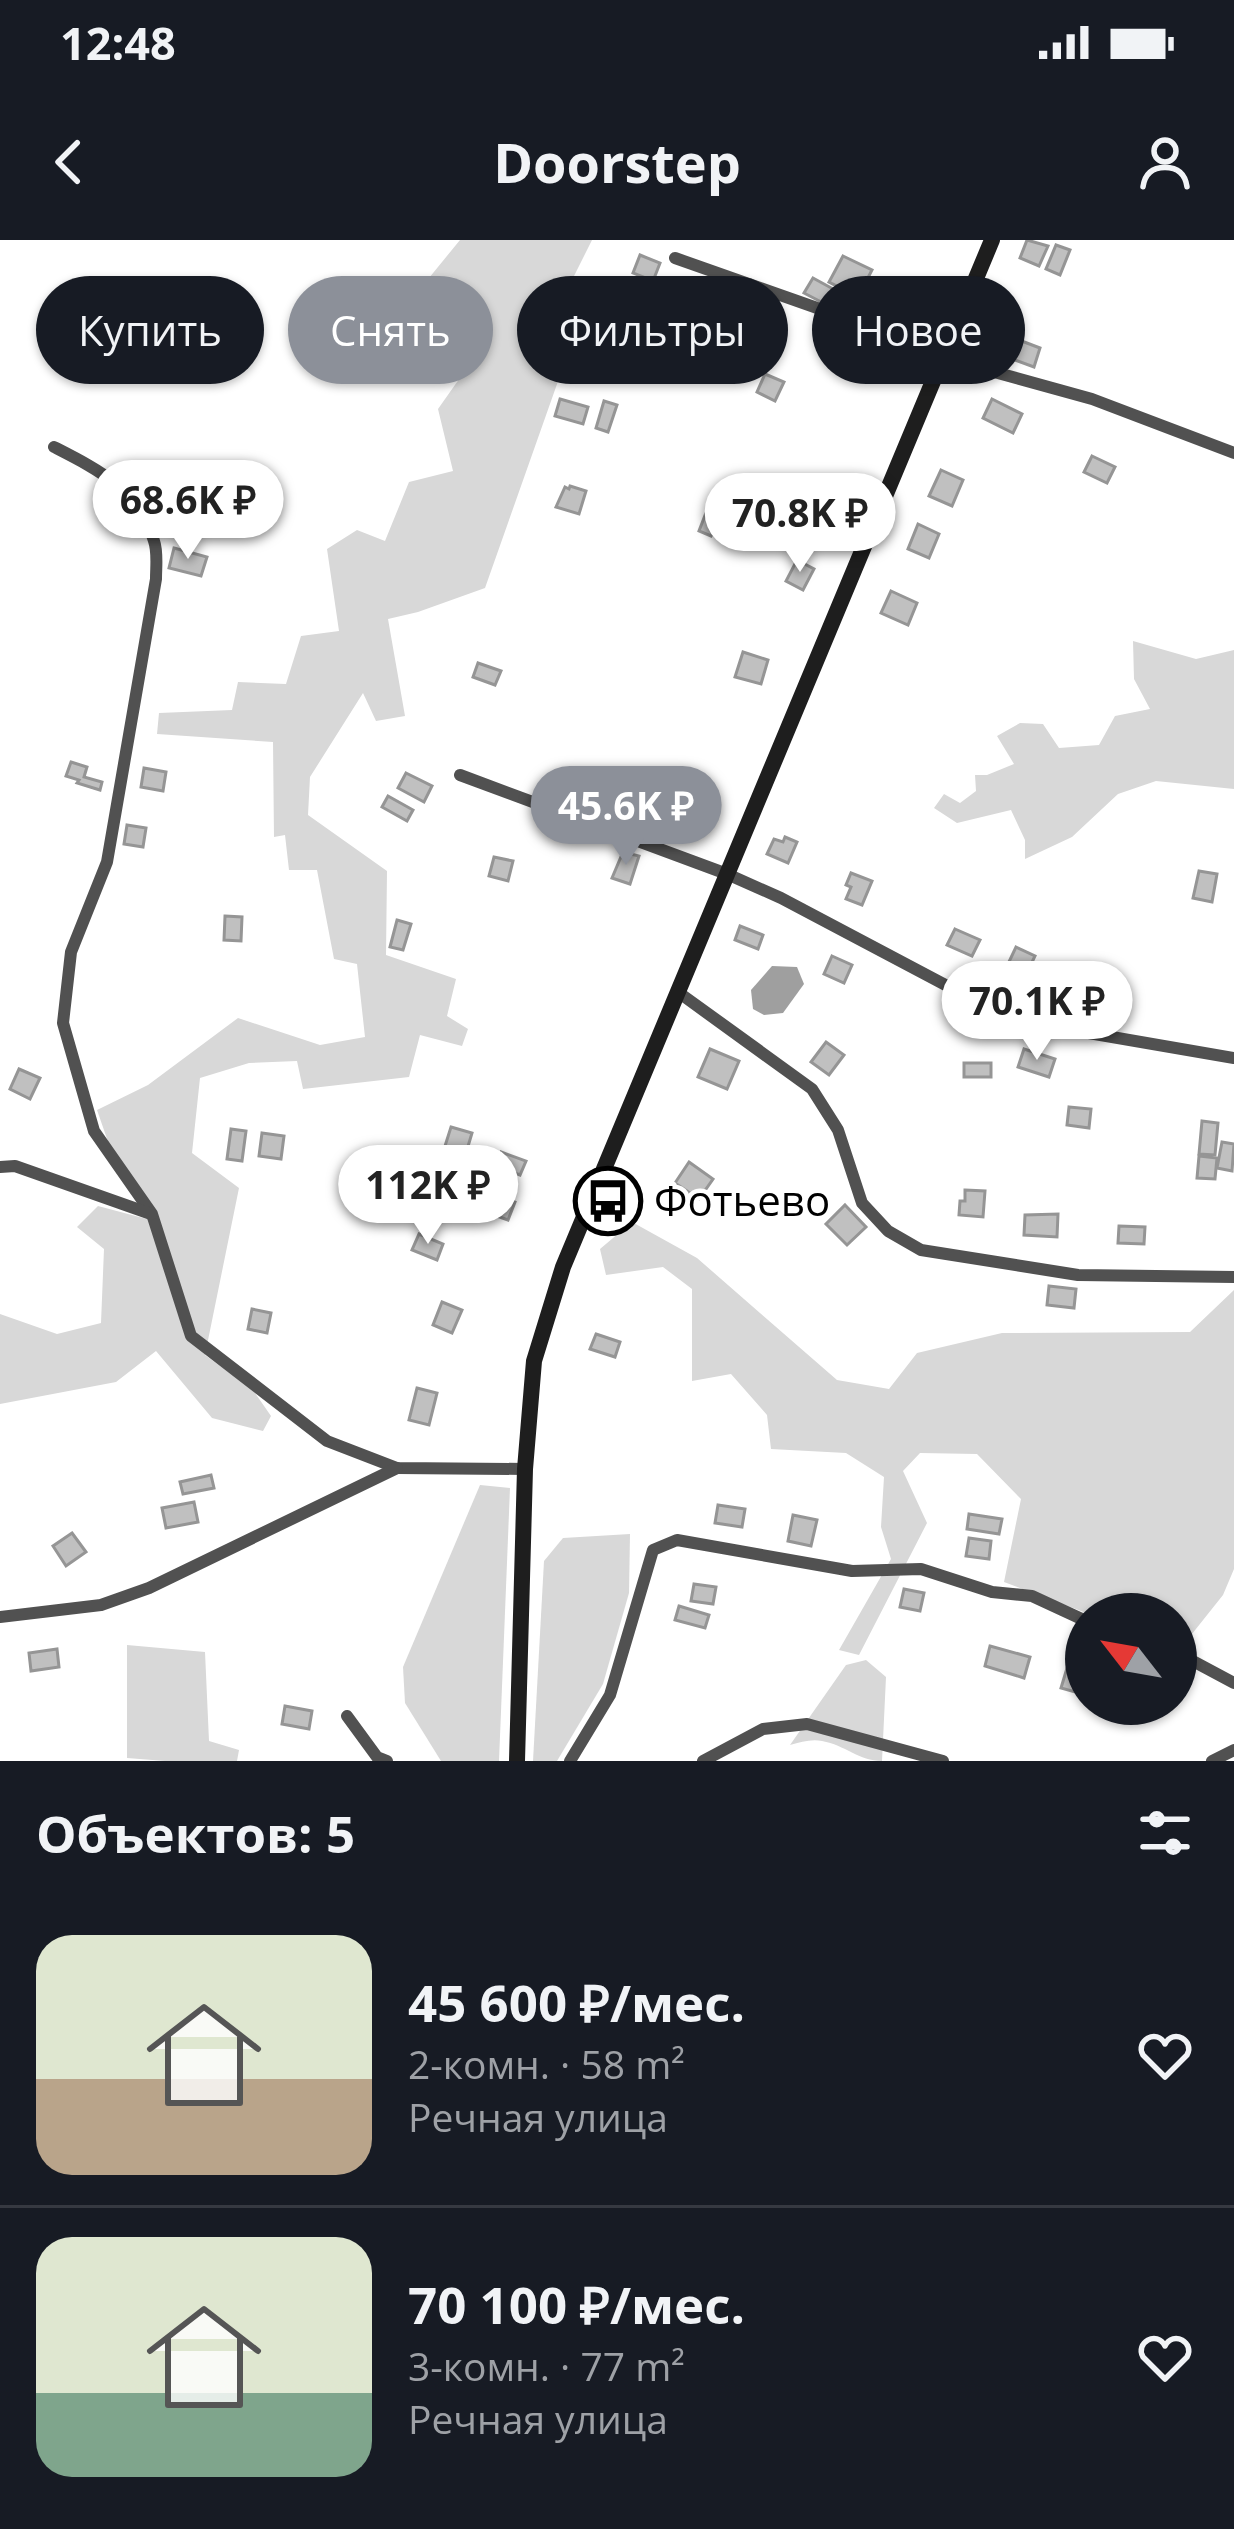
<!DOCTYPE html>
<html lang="ru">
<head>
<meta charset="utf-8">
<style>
  body { margin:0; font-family:"Open Sans",sans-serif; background:#242831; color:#f1f3f6; height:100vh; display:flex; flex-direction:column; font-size:45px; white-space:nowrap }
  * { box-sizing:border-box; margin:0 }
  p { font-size:39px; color:#9ea1a6 }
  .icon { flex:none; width:66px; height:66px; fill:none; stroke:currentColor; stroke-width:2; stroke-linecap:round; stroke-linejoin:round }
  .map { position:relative; height:1521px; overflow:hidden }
  .drawer { display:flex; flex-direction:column; background:#171b24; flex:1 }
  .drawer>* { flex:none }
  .top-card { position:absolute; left:36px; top:36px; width:1164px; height:108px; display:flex; gap:24px }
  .needle { width:78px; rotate:301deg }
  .tools { position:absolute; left:1065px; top:1353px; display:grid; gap:24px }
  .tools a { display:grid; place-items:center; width:132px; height:132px; border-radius:50%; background:#171b24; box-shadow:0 3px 9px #0004; font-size:60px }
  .price { position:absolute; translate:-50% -102px; padding:0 27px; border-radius:42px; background:#fff; color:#222; font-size:39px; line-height:78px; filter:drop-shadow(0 3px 6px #0008) }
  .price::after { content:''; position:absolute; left:50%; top:72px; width:36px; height:27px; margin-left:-18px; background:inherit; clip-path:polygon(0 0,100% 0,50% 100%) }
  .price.on { background:#8c9099; color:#fff }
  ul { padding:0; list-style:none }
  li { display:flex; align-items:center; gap:36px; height:300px; padding:0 36px }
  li+li { border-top:3px solid #363941 }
  li span { display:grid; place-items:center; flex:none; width:336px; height:240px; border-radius:36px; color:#555 }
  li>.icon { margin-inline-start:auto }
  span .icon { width:144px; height:144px; fill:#fffc; stroke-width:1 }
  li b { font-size:51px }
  h2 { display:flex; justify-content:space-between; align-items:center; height:144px; padding:0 36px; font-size:51px }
  .tag { padding:0 42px; border-radius:54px; background:#171b24; box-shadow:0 3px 9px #0004; font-size:42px; line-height:108px }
  .tag.on { background:#8c9099; color:#fff }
  .status { display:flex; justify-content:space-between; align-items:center; height:84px; padding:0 60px; background:#171b24; direction:ltr }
  .status svg { height:33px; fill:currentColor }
  header { display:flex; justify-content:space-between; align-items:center; height:156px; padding:0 36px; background:#171b24; font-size:54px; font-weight:700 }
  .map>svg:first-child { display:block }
  .green { fill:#d8d8d8 }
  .water { fill:#9f9f9f }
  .building { fill:#c0c0c0; stroke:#959595; stroke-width:3 }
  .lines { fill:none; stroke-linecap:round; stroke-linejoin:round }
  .street { stroke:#515151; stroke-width:12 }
  .secondary { stroke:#1e1e1e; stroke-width:16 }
  .labels { text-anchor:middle; stroke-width:9; stroke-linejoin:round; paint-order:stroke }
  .poi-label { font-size:42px; fill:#000; stroke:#fff; text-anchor:start }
</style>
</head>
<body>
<div class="status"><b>12:48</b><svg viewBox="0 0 49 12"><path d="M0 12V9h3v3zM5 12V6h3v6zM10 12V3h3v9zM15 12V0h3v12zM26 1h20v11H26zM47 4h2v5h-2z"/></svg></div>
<header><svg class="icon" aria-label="back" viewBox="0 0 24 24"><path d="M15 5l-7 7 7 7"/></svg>Doorstep<svg class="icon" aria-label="person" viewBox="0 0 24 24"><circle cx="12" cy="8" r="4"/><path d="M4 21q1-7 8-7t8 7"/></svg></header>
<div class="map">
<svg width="1234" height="1521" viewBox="0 0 1234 1521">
  <rect width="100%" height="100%" fill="#fff"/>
  <g class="green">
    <path d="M 460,0 L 592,0 L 574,36 L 580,79 L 485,348 L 418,372 L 388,379 L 405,476 L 376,481 L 363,453 L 310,537 L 308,575 L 387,631 L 386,715 L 456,739 L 447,776 L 468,789 L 462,806 L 420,795 L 409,837 L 303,849 L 297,821 L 249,823 L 200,838 L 192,913 L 239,948 L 205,1115 L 253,1150 L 271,1176 L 263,1191 L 212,1178 L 156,1111 L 116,1142 L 0,1164 L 0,1074 L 57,1094 L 101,1083 L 104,1009 L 77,987 L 98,966 L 158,982 L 113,916 L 97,870 L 148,845 L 238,778 L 320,805 L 365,797 L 357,724 L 334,719 L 317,630 L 289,630 L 285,595 L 274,597 L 273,502 L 157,494 L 159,473 L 232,470 L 238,442 L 286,444 L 301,396 L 339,391 L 327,309 L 357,290 L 385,301 L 409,242 L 453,231 L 438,169 L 469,125 L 411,60 Z"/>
    <path d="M 1133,401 L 1196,419 L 1234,410 L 1234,549 L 1156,541 L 1118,554 L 1072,597 L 1025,619 L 1025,600 L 1011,570 L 957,583 L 934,568 L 944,554 L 960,563 L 976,551 L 975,535 L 987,535 L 1014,524 L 997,496 L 1020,483 L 1043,484 L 1059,508 L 1099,505 L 1115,476 L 1150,469 L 1134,439 Z"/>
    <path d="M 632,982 L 697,1018 L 837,1140 L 889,1149 L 917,1113 L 1002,1093 L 1190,1092 L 1234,1050 L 1234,1329 L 1223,1355 L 1180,1409 L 1176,1407 L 1176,1374 L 1089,1374 L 1004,1342 L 1021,1259 L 977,1214 L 920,1213 L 903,1231 L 927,1283 L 859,1415 L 839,1410 L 891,1319 L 881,1287 L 884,1237 L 846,1213 L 771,1209 L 767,1175 L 731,1134 L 692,1141 L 692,1049 L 663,1027 L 606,1035 L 600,1009 Z"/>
    <path d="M 480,1245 L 510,1248 L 499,1521 L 441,1521 L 405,1463 L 403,1427 Z"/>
    <path d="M 630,1294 L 629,1353 L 603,1444 L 557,1521 L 533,1521 L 544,1321 L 563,1298 Z"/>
    <path d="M 127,1405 L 205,1412 L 209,1501 L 239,1510 L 237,1521 L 165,1521 L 127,1518 Z"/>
    <path d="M 866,1420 L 886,1437 L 882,1521 C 859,1521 845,1505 822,1501 C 811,1499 801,1502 790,1505 L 846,1425 Z"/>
  </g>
  <path class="water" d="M 772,726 L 797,727 L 804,744 L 783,773 L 764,775 L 753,769 L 751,750 Z"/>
  <g class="building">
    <path d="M 1027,0 L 1048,6 L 1039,26 L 1020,18 Z"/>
    <path d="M 1056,5 L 1070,10 L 1060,35 L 1046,29 Z"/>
    <path d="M 640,15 L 660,23 L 653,41 L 633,33 Z"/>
    <path d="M 843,16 L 872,30 L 858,57 L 829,42 Z"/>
    <path d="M 813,38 L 835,50 L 827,65 L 804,53 Z"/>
    <path d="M 734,45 L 750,51 L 737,85 L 721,79 Z"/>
    <path d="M 627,97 L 647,104 L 639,124 L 619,117 Z"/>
    <path d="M 1019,100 L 1040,108 L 1034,127 L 1012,119 Z"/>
    <path d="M 765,134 L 784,142 L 775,161 L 757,152 Z"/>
    <path d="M 560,159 L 588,167 L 583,184 L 555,176 Z"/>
    <path d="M 992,159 L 1022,174 L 1013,193 L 983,178 Z"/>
    <path d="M 604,161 L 617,165 L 608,192 L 596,188 Z"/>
    <path d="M 1092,216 L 1115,227 L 1107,243 L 1084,232 Z"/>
    <path d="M 941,230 L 963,240 L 952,266 L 929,256 Z"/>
    <path d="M 570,246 L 586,251 L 579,274 L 556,267 L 565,247 L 569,249 Z"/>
    <path d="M 709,265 L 729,274 L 722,291 L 715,288 L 711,296 L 699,291 Z"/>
    <path d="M 918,284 L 939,294 L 929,318 L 908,309 Z"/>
    <path d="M 174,308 L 207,317 L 201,336 L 169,328 Z"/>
    <path d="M 797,320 L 814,329 L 803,350 L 786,341 Z"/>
    <path d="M 891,351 L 917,363 L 908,385 L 881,373 Z"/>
    <path d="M 743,412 L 768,420 L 761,444 L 735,437 Z"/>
    <path d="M 478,423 L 501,431 L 495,445 L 473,437 Z"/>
    <path d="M 71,522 L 87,527 L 84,537 L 102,542 L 100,550 L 77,543 L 79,540 L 66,536 Z"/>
    <path d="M 144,528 L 166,532 L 163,551 L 141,547 Z"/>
    <path d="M 406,533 L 432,546 L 424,562 L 398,548 Z"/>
    <path d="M 388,556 L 413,570 L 407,581 L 382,567 Z"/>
    <path d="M 638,557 L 660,566 L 651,588 L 629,580 Z"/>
    <path d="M 127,585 L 146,588 L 143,607 L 124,604 Z"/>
    <path d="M 785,597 L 797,602 L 788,623 L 767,614 L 774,599 L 783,602 Z"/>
    <path d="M 623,612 L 639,616 L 630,644 L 612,638 Z"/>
    <path d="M 494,617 L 513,621 L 508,641 L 489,636 Z"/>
    <path d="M 1199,631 L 1217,634 L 1212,662 L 1193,658 Z"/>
    <path d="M 851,633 L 872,641 L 862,665 L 846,659 L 851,647 L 846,645 Z"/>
    <path d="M 225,676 L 242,677 L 241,701 L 224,700 Z"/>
    <path d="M 397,680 L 411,684 L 403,710 L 390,707 Z"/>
    <path d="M 740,686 L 763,695 L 758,709 L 735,700 Z"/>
    <path d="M 955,689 L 980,700 L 972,716 L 947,705 Z"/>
    <path d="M 1016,707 L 1035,716 L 1026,735 L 1007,726 Z"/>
    <path d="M 832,716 L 852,725 L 844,743 L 824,734 Z"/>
    <path d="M 1065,747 L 1088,754 L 1082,772 L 1059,766 Z"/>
    <path d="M 826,802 L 844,815 L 829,835 L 811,822 Z"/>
    <path d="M 710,809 L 739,821 L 727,849 L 698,837 Z"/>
    <path d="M 1024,809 L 1055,819 L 1049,837 L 1018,827 Z"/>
    <rect x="964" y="823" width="27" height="14"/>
    <path d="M 19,829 L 40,838 L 30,859 L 10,849 Z"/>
    <path d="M 1069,867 L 1091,869 L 1089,888 L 1067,885 Z"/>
    <path d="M 1202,881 L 1218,883 L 1215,915 L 1199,914 Z"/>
    <path d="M 451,887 L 472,893 L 466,913 L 445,906 Z"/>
    <path d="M 231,889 L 246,891 L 242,921 L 227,919 Z"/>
    <path d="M 262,893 L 284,896 L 281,919 L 259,916 Z"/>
    <path d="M 1222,902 L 1234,904 L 1232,931 L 1217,928 Z"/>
    <path d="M 501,912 L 526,921 L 520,935 L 495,926 Z"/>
    <path d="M 1199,916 L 1217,918 L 1215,939 L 1197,938 Z"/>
    <path d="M 689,922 L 713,939 L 699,959 L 675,943 Z"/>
    <path d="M 965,950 L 985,951 L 983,977 L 959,975 L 960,961 L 965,961 Z"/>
    <path d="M 493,953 L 515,962 L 508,980 L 486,972 Z"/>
    <path d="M 845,965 L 866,987 L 847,1005 L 826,984 Z"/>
    <path d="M 1058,974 L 1057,997 L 1024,995 L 1025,975 Z"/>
    <path d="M 1119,986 L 1145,987 L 1144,1004 L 1118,1003 Z"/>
    <path d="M 419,994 L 443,1004 L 437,1020 L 412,1010 Z"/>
    <path d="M 1049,1046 L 1076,1049 L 1074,1068 L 1047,1065 Z"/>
    <path d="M 442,1062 L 462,1070 L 452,1093 L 433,1085 Z"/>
    <path d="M 252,1069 L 271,1073 L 267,1093 L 248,1089 Z"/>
    <path d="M 596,1094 L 620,1102 L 615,1117 L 590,1109 Z"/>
    <path d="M 417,1148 L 437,1153 L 429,1185 L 409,1180 Z"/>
    <path d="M 211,1235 L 214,1248 L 183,1254 L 180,1242 Z"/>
    <path d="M 194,1262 L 198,1282 L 166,1288 L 162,1268 Z"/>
    <path d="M 718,1265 L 745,1269 L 742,1287 L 715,1283 Z"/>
    <path d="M 969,1274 L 1002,1279 L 999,1294 L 967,1289 Z"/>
    <path d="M 793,1275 L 817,1280 L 811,1306 L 788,1301 Z"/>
    <path d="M 72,1293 L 86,1312 L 66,1326 L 53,1306 Z"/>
    <path d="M 969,1298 L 991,1301 L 989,1319 L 966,1316 Z"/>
    <path d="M 694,1344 L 716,1347 L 713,1364 L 691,1361 Z"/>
    <path d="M 904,1349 L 924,1353 L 920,1371 L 900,1367 Z"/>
    <path d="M 679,1366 L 709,1375 L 705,1388 L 675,1380 Z"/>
    <path d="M 990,1406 L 1030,1417 L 1024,1438 L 985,1426 Z"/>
    <path d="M 57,1409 L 59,1427 L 31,1431 L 29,1413 Z"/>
    <path d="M 1067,1428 L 1086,1433 L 1086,1455 L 1061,1448 Z"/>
    <path d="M 285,1466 L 312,1471 L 309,1489 L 282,1484 Z"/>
  </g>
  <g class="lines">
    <g class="street">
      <path d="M 675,18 L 945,113 L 987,130 L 1092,159 L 1234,213"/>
      <path d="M 54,207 C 97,229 140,250 154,301 C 158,312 156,326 156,339 L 107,622 L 71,712 L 63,783 L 94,891 L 152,974 L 191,1096 L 327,1201 L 397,1228 L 525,1229"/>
      <path d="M 460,535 L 727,634 L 781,658 L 989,768 L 1054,787 L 1234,818"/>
      <path d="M 678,752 L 812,849 L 838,890 L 862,963 L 888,991 L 921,1010 L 1078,1035 L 1234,1037"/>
      <path d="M 0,927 L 15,926 L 151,974"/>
      <path d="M 0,1377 L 101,1365 L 149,1348 L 397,1228"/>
      <path d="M 1176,1412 L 1234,1443"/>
      <path d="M 347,1476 L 377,1517 L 387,1521"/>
      <path d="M 570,1521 L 610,1455 L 653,1310 L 677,1300 L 852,1331 L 921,1329 L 992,1352 L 1032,1356 L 1086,1381"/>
      <path d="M 703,1521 L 763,1489 L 807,1484 L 943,1521"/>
      <path d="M 1212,1521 L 1234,1510"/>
    </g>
    <path class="secondary" d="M 517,1521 L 525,1229 L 534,1121 L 563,1027 L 992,0"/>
  </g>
  <defs>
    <g id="bus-ring" transform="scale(3.45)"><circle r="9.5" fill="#fff" stroke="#000" stroke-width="1.5"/><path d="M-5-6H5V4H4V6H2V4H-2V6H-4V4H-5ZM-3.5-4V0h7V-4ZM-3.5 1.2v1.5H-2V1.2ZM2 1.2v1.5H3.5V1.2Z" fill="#000"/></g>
  </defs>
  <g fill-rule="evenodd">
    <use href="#bus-ring" x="608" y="961"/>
  </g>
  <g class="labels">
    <g class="poi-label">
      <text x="654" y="976">Фотьево</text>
    </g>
  </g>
</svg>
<div class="tools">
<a><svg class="needle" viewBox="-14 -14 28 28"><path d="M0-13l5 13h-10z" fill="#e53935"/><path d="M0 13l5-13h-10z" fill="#9ea1a6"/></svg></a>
</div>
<b class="price" style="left:188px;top:322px">68.6K ₽</b>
<b class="price" style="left:800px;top:335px">70.8K ₽</b>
<b class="price on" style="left:626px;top:628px">45.6K ₽</b>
<b class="price" style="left:1037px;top:823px">70.1K ₽</b>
<b class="price" style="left:428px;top:1007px">112K ₽</b>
<div class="top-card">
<a class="tag">Купить</a>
<a class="tag on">Снять</a>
<a class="tag">Фильтры</a>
<a class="tag">Новое</a>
</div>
</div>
<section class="drawer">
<h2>Объектов: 5<svg class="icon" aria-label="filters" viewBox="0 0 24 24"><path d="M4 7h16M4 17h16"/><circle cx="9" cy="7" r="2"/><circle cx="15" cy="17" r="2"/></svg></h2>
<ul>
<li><span style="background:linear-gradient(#dfe7d0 60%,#b9a48a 0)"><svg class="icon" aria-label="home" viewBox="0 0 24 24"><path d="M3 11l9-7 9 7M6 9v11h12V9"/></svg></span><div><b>45 600 ₽/мес.</b><p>2-комн. · 58 m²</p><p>Речная улица</p></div><svg class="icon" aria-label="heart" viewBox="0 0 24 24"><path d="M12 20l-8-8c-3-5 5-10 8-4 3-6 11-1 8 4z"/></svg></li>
<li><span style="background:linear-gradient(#dfe7d0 65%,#7fa58c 0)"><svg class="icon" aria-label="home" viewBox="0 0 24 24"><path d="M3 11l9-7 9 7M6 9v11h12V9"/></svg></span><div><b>70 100 ₽/мес.</b><p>3-комн. · 77 m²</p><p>Речная улица</p></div><svg class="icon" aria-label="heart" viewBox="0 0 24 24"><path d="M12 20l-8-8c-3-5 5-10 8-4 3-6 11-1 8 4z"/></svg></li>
</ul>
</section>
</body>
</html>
